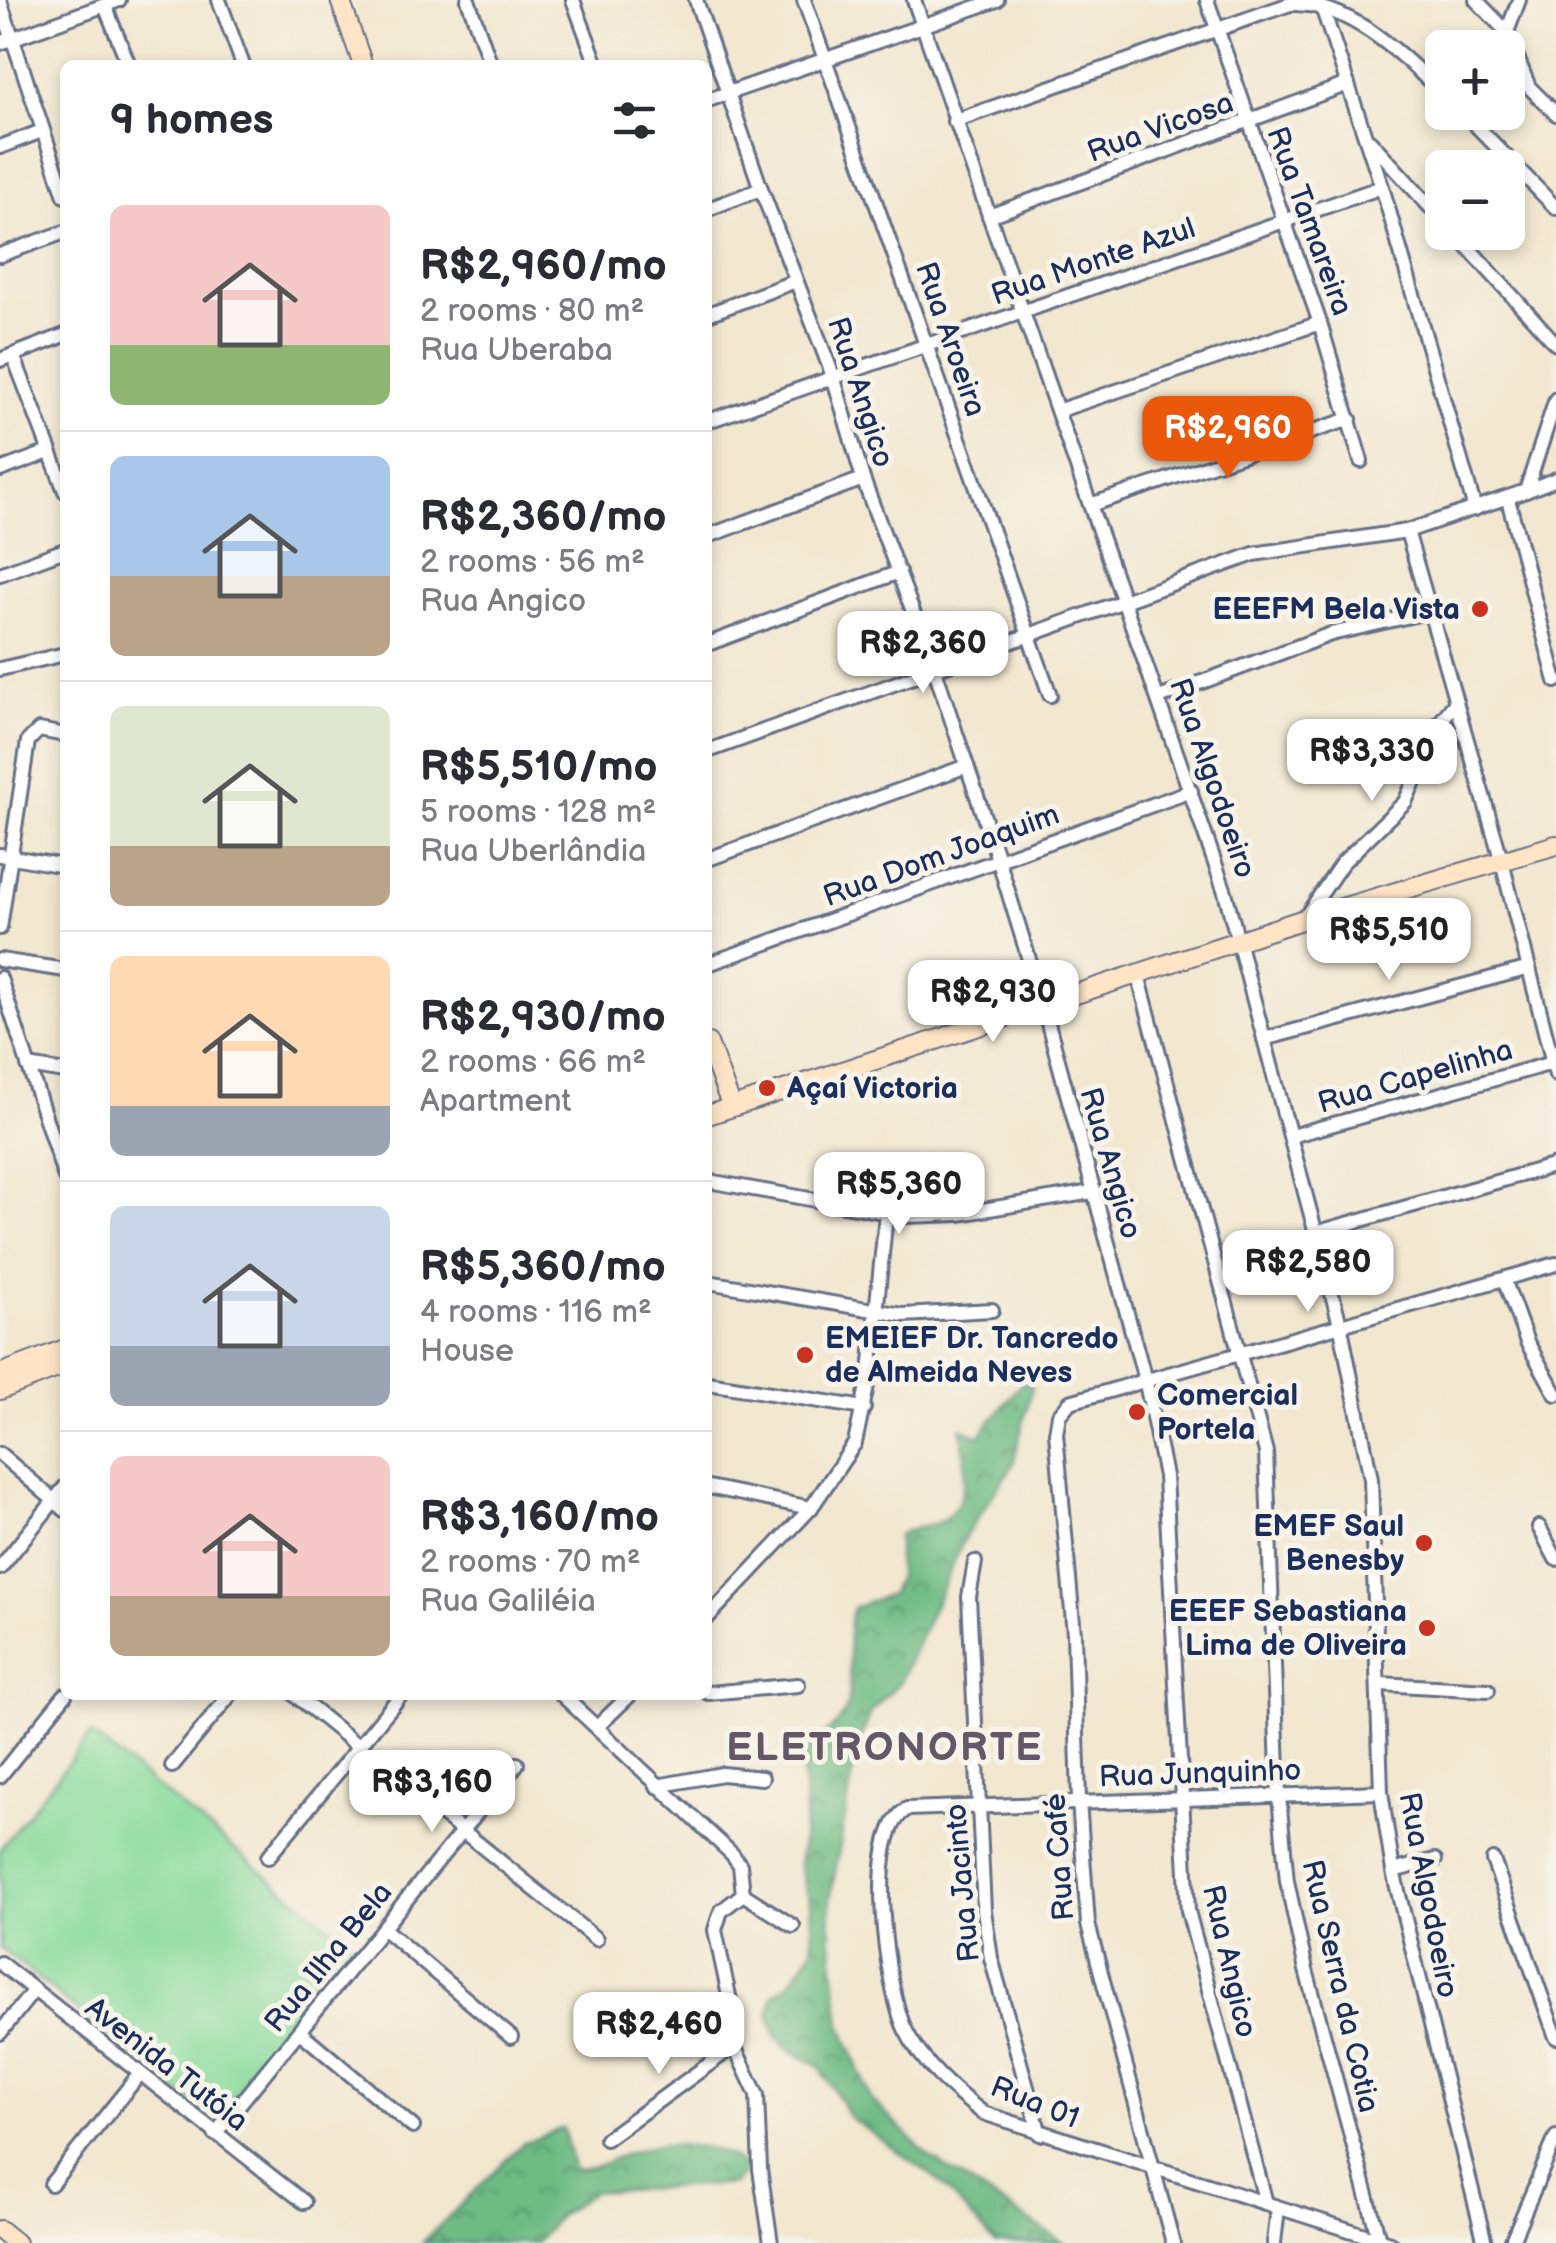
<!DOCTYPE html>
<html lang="en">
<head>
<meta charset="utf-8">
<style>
  body { margin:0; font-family:"Balsamiq Sans",sans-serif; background:#f2f2f3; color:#2b2b33; height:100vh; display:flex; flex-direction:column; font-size:38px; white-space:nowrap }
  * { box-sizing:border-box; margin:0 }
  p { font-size:32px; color:#7c7c81 }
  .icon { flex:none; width:55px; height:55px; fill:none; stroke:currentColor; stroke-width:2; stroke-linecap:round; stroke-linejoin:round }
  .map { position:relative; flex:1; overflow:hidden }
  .side { position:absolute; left:60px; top:60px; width:652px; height:1640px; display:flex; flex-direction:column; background:#fff; border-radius:15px; box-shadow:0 5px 15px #0003 }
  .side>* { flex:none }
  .buttons { position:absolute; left:1425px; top:30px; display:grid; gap:20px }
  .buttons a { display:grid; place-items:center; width:100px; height:100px; border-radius:15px; background:#fff; box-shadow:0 5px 15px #0003; font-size:50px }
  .price { position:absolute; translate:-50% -85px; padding:0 22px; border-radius:20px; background:#fff; color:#222; font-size:32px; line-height:65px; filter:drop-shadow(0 2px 5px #0008) }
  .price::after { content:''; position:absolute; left:50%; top:60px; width:30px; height:22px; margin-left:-15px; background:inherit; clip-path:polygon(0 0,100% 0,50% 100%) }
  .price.selected { background:#ea580c; color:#fff }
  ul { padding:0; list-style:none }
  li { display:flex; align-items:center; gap:30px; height:250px; padding:0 50px }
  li+li { border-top:2px solid #e1e1e2 }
  li span { display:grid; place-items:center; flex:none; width:280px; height:200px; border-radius:15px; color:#555 }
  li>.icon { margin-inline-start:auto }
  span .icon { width:120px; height:120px; fill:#fffc; stroke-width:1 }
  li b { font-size:42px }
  h2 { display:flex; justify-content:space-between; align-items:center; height:120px; padding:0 50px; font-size:42px }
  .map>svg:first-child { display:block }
  .green { fill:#89db9c; stroke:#52857d; stroke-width:2.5 }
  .forest { fill:url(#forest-crowns); stroke:#447571; stroke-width:2.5 }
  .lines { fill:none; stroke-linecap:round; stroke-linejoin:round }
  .street-casing { stroke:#666f86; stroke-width:18 }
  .secondary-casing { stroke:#666f86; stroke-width:22 }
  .street { stroke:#fff; stroke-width:12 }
  .secondary { stroke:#ffe4c6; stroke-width:18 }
  .poi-dot { fill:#c8321e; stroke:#f7f3e8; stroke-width:4 }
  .labels { text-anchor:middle; stroke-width:10; stroke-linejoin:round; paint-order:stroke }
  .street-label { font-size:30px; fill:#1b2f5e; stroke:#f7f3e8 }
  .poi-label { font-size:30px; font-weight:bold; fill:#1b2f5e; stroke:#f7f3e8; text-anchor:end }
  .district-label { font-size:40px; font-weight:bold; letter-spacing:2.5px; fill:#645868; stroke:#f7f3e8 }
</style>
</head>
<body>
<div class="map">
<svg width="1556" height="2243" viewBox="0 0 1556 2243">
  <defs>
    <pattern id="forest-crowns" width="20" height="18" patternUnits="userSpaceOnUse" patternTransform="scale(2.5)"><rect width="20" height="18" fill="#6ebb84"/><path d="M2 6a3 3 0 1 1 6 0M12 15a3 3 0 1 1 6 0" fill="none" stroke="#5a986f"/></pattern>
  </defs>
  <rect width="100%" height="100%" fill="#f7f3e8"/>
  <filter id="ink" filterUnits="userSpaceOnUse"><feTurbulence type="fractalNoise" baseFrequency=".01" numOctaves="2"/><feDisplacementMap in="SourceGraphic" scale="20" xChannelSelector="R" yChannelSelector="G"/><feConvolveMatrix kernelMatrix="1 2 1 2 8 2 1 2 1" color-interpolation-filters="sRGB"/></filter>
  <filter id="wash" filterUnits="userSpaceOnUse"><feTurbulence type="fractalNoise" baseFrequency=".0048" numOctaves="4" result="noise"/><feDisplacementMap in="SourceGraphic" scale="40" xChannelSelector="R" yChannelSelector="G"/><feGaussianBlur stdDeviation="2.25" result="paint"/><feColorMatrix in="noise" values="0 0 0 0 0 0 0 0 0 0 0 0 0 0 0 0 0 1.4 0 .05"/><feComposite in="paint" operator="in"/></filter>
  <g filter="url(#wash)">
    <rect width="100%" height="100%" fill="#f2e7cf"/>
    <path class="green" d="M 91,1734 L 353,1945 L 214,2121 L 0,1948 L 0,1849 Z"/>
    <g class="forest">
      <path d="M 1023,1381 L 1032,1387 L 1013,1465 L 966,1535 L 900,1682 L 872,1710 L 858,1746 L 830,1900 L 831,1942 L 841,2024 L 871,2099 L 929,2157 L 1064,2243 L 995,2243 L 937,2179 L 850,2118 L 819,2065 L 788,2050 L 775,2034 L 769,2015 L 773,1995 L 790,1983 L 813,1949 L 811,1906 L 799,1865 L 805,1820 L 803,1756 C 814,1742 832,1733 842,1717 C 858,1694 842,1641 853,1608 L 891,1594 L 898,1576 L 898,1535 C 911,1528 924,1528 937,1523 C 973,1507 966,1458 961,1428 L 979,1436 Z"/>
      <path d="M 563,2128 L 574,2170 C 595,2170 606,2161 626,2154 C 662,2140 718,2141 747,2168 L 734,2184 L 592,2192 L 559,2215 L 536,2243 L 422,2243 L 522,2144 Z"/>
    </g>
  </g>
  <g filter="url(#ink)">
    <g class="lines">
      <g class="street-casing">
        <g id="street">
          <path d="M 219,0 L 243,65"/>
          <path d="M 468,0 L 491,65"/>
          <path d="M 573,0 L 597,65"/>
          <path d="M 696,0 L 761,189 L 833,376 L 863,479 L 935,670 L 999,862 L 1043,1005 L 1146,1383 L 1165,1476 L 1188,1911 L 1266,2203"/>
          <path d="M 804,0 L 1050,695"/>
          <path d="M 914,0 L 1225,892 L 1341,1328 L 1371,1479 L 1381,1792 L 1393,1871 L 1485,2243"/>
          <path d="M 1207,0 L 1320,323 L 1361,461"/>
          <path d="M 1476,0 L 1507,32 L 1529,87 L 1556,114"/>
          <path d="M 0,1 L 65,196"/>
          <path d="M 105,6 L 129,65"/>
          <path d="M 1323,10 L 1382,187 L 1475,509"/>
          <path d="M 1507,32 L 1519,0"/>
          <path d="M 0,43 L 119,0"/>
          <path d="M 708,100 L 997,0"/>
          <path d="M 1463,112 L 1556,208"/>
          <path d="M 954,121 L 1290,4 C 1349,1 1403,56 1442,93"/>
          <path d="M 1370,141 L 1442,220"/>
          <path d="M 0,147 L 42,131"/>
          <path d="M 708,209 L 761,189"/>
          <path d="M 989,216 L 1348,84"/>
          <path d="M 1454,232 L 1556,344"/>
          <path d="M 0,255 L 65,232"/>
          <path d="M 708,314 L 796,281"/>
          <path d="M 13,355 L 65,491"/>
          <path d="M 0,360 L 65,335"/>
          <path d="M 1060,410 L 1320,323"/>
          <path d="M 708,421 L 1382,187"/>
          <path d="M 0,470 L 49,452"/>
          <path d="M 1526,491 L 1556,479"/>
          <path d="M 1508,499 L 1556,681"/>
          <path d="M 1093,504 L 1350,419"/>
          <path d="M 1407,531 L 1502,862 L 1556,1075"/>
          <path d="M 708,536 L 863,479"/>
          <path d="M 0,574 L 65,550"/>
          <path d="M 708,644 L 899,572"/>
          <path d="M 0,669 L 65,654"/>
          <path d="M 1159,698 L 1331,634 L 1432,611"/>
          <path d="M 708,751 L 1254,554 L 1407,531 L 1526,491 L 1556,399"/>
          <path d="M 0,855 L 65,866"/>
          <path d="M 708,859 L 967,766"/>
          <path d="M 1304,919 L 1342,863 L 1405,802 L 1441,721 L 1456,702"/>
          <path d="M 0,928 L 28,741 L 39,730 L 65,735"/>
          <path d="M 0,960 L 65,970"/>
          <path d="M 708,964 L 1191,791"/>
          <path d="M 1138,975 L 1266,1452 L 1279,1797 L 1287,1881 L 1306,1970 L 1380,2243"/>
          <path d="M 0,978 L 65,1178"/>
          <path d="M 1264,1039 L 1526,969"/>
          <path d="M 28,1066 L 65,1072"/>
          <path d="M 1291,1136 L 1552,1063"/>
          <path d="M 708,1181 L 906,1216 L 959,1214 L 1092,1192"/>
          <path d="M 1315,1233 L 1556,1165"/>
          <path d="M 708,1282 L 903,1315 L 992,1310"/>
          <path d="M 1505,1282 L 1527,1342 L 1556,1394"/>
          <path d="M 708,1383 L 864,1408"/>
          <path d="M 0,1454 L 65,1510"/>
          <path d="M 708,1487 L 811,1508"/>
          <path d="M 1539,1527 L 1556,1559"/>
          <path d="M 975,1562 L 969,1597 L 984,1910 L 991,1958 L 1040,2134"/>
          <path d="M 0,1568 L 65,1487"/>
          <path d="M 708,1617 L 811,1508 L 855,1443 L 870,1372 L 886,1215"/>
          <path d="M 1380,1684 L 1488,1690"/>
          <path d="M 708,1693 L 798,1685"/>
          <path d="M 295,1695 L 596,1939"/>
          <path d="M 562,1695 L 732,1854 L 740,1865 L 743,1894"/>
          <path d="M 598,1726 L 630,1695"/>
          <path d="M 172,1766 L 230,1695"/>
          <path d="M 0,1776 L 65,1695"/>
          <path d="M 657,1786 L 722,1774 L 762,1778"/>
          <path d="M 1381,1792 L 907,1809 C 863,1834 887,1990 905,2029 C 922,2064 953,2090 983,2113 L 1390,2243"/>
          <path d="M 268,1857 L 401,1695"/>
          <path d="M 1493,1860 L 1556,2037"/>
          <path d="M 1393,1871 L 1435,1860"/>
          <path d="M 743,1894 L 721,1911 L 715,1930 L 732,2010 L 734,2046 L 757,2095 L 760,2169 L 771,2243"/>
          <path d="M 743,1894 L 793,1926"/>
          <path d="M 384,1929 L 511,2037"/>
          <path d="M 0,1963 L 304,2202"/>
          <path d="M 300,2032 L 413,2127"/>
          <path d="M 0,2033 L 34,1990"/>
          <path d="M 215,2134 L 517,1764"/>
          <path d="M 606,2139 L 734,2046"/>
          <path d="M 51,2184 L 138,2076"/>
          <path d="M 1173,2243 L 1088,1924 L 1079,1801 L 1074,1634 L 1056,1433 L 1059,1415 L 1070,1402 L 1556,1264"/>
          <path d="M 1274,2243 L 1278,2208"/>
          <path d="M 1511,2243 L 1556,2137"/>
        </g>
      </g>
      <g class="secondary-casing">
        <g id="secondary">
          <path d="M 340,0 L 363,65"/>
          <path d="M 708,1043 L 731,1105"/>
          <path d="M 708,1115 L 1304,919 L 1556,845"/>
          <path d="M 0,1374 L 65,1349"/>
          <path d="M 0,1390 L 65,1365"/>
          <path d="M 0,2230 L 16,2243"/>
        </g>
      </g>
      <use href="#street" class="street"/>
      <use href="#secondary" class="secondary"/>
    </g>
  </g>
  <g class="poi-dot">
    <circle cx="1480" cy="609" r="10"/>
    <circle cx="767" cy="1088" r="10"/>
    <circle cx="805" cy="1355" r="10"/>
    <circle cx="1137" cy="1412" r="10"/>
    <circle cx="1424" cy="1543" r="10"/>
    <circle cx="1427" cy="1628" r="10"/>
  </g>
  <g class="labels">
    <g class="street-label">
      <text transform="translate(1160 127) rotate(-20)" y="10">Rua Vicosa</text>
      <text transform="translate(1310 221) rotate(70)" y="10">Rua Tamareira</text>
      <text transform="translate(1093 261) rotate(-19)" y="10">Rua Monte Azul</text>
      <text transform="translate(951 339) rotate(71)" y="10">Rua Aroeira</text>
      <text transform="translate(861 392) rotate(72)" y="10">Rua Angico</text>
      <text transform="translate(1213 778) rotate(71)" y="10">Rua Algodoeiro</text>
      <text transform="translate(941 855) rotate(-20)" y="10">Rua Dom Joaquim</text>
      <text transform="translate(1415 1076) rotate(-16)" y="10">Rua Capelinha</text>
      <text transform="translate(1111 1163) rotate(74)" y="10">Rua Angico</text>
      <text transform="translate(1200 1773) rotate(-2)" y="10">Rua Junquinho</text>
      <text transform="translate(1059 1857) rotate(-94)" y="10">Rua Café</text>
      <text transform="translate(962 1883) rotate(-95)" y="10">Rua Jacinto</text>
      <text transform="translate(1429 1895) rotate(79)" y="10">Rua Algodoeiro</text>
      <text transform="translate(328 1957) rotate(-51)" y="10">Rua Ilha Bela</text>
      <text transform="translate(1230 1961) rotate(77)" y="10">Rua Angico</text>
      <text transform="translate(1341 1986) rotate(77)" y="10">Rua Serra da Cotia</text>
      <text transform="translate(167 2064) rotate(38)" y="10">Avenida Tutóia</text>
      <text transform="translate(1035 2102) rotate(22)" y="10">Rua 01</text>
    </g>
    <g class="poi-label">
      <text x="1460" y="619">EEEFM Bela Vista</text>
      <text x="787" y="1098" text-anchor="start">Açaí Victoria</text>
      <text x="825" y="1348" text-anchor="start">EMEIEF Dr. Tancredo<tspan x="825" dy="34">de Almeida Neves</tspan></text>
      <text x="1157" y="1405" text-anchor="start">Comercial<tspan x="1157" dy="34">Portela</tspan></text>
      <text x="1404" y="1536">EMEF Saul<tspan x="1404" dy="34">Benesby</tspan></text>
      <text x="1407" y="1621">EEEF Sebastiana<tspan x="1407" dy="34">Lima de Oliveira</tspan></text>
    </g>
    <g class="district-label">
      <text x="885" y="1760">ELETRONORTE</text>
    </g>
  </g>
</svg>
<div class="buttons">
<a>+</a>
<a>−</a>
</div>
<b class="price selected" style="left:1228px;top:481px">R$2,960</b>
<b class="price" style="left:923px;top:696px">R$2,360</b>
<b class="price" style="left:1372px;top:804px">R$3,330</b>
<b class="price" style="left:1389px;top:983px">R$5,510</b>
<b class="price" style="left:993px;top:1045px">R$2,930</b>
<b class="price" style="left:899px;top:1237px">R$5,360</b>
<b class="price" style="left:1308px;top:1315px">R$2,580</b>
<b class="price" style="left:432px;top:1835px">R$3,160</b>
<b class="price" style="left:659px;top:2077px">R$2,460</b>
<section class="side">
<h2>9 homes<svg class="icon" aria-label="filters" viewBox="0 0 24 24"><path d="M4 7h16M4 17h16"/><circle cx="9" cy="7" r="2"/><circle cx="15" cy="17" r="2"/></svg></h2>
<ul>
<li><span style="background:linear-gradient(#f6c9c9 70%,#8fb573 0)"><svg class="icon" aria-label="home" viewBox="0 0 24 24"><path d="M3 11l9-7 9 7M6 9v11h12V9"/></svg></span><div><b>R$2,960/mo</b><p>2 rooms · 80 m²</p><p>Rua Uberaba</p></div></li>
<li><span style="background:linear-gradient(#a9c7e8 60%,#b9a48a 0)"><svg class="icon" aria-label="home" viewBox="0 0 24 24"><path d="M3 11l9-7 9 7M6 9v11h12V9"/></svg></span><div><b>R$2,360/mo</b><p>2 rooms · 56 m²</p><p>Rua Angico</p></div></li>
<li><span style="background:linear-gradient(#dfe7d0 70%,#b9a48a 0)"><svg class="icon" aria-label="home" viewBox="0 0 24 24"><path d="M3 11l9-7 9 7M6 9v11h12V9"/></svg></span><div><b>R$5,510/mo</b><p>5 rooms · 128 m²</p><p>Rua Uberlândia</p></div></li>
<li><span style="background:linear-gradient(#ffd9b3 75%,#9aa5b1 0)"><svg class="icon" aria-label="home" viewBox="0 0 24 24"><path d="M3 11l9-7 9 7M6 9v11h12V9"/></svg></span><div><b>R$2,930/mo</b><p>2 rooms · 66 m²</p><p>Apartment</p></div></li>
<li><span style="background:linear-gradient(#c9d6e8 70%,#9aa5b1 0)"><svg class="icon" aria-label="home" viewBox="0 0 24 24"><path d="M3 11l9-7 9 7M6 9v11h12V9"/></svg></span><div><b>R$5,360/mo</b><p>4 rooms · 116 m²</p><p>House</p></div></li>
<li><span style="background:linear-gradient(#f6c9c9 70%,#b9a48a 0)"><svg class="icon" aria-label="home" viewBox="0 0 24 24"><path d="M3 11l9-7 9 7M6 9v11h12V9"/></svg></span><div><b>R$3,160/mo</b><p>2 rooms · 70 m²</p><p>Rua Galiléia</p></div></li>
</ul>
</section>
</div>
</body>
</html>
